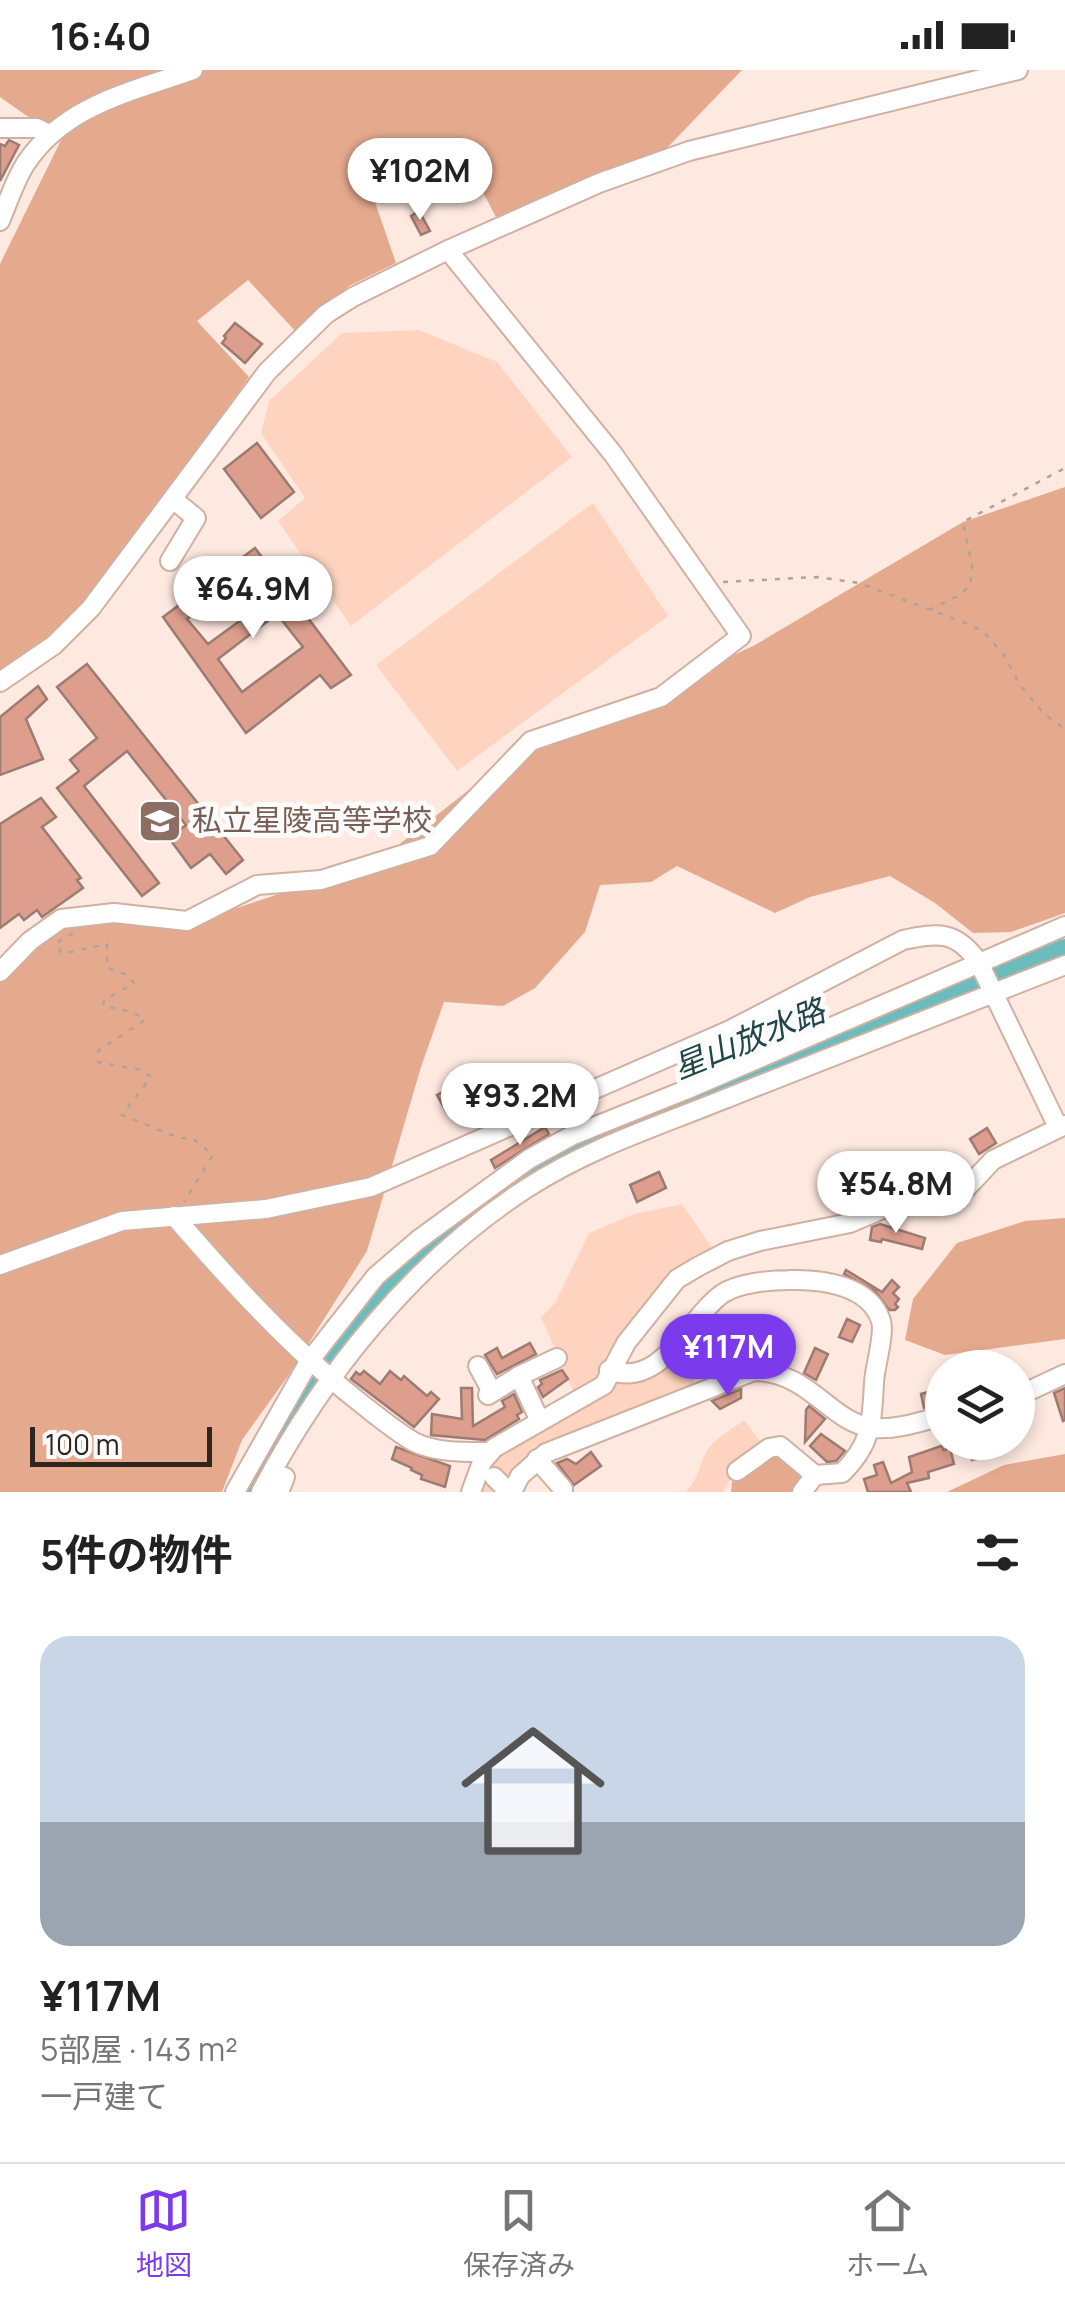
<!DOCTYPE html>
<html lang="ja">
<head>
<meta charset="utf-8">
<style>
  body { margin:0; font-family:Manrope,"Noto Sans JP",sans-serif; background:#f6f6f6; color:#222; height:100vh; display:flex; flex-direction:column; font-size:38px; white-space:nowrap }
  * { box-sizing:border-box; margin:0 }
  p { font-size:32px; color:#767676 }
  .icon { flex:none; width:55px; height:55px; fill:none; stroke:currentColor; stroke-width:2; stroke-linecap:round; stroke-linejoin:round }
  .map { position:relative; height:1422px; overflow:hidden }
  .side { display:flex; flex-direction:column; background:#fff; flex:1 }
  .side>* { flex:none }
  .controls { position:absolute; left:925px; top:1280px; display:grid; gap:20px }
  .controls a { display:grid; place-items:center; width:110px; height:110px; border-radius:50%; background:#fff; box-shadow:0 5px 15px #0003; font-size:50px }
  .scale { position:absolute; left:30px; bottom:25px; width:182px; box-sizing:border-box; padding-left:10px; border:5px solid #30241e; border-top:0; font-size:28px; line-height:35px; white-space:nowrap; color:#30241e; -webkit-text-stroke:8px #fbfbfb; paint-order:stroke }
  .price { position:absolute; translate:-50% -85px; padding:0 22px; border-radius:35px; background:#fff; color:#222; font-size:32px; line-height:65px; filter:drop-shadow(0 2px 5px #0008) }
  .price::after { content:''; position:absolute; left:50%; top:60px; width:30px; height:22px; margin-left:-15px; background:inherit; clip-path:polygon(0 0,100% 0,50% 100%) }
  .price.selected { background:#7c3aed; color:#fff }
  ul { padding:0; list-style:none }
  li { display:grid; align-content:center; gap:20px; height:530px; padding:0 40px }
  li+li { border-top:2px solid #e0e0e0 }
  li span { display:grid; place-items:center; height:310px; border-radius:30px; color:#555 }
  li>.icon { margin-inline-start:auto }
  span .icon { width:180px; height:180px; fill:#fffc; stroke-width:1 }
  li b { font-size:42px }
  h2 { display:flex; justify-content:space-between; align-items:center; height:120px; padding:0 40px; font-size:42px }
  .status { display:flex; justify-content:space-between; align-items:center; height:70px; padding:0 50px; background:#fff; direction:ltr }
  .status svg { height:28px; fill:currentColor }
  .dock { display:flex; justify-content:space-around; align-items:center; height:140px; border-top:2px solid #e0e0e0; background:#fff; font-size:28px; color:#767676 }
  .dock a { display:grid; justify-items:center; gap:5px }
  .dock .selected { color:#7c3aed }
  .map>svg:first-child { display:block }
  .green { fill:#fed4c0 }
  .forest { fill:#e5aa8e }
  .water { fill:#6cbcbe }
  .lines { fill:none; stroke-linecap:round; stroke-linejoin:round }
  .river { stroke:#6cbcbe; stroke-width:22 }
  .building { fill:#dd9e8e; stroke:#9c7b72; stroke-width:2.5; fill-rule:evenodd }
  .minor-casing { stroke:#d0b0a1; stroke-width:22 }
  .path { stroke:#b2a199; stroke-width:2.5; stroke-dasharray:5 8; stroke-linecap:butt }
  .minor { stroke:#fff; stroke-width:18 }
  .labels { text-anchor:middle; stroke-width:10; stroke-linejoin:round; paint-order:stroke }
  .education-label { font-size:30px; fill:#785e54; stroke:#fbfbfb; text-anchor:start }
  .water-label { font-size:32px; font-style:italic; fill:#204647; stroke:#fbfbfb }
</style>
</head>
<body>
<div class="status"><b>16:40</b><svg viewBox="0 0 49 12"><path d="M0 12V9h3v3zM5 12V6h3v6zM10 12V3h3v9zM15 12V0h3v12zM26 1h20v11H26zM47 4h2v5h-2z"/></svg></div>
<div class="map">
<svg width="1065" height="1422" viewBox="0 0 1065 1422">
  <rect width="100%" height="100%" fill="#fee9e0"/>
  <g class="green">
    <path d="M 419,260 L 497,292 L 572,387 L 351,556 L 278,451 L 305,428 L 261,363 L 269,331 L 342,263 Z"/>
    <path d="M 593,433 L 668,546 L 457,701 L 376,595 Z"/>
    <path d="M 682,1134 L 713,1179 L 656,1237 L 614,1302 L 683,1289 L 698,1319 L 537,1395 L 512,1422 L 471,1422 L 494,1378 L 576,1328 L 541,1247 L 555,1233 L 589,1163 L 634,1144 Z"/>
    <path d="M 744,1350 L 765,1379 L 737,1398 L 723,1422 L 686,1422 C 699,1407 697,1401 705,1384 C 712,1370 731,1360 744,1350 Z"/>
  </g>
  <g class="forest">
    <path d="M 0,0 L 742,0 L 666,79 L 496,147 L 463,85 L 367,109 L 396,193 L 349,216 L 297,263 L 248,210 L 197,251 L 249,307 L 113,500 L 59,561 L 0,601 L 0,194 L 65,62 L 27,46 L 0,27 Z"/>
    <path d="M 1065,417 L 1065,843 L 1011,862 L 973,863 L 935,833 L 890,806 L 810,827 L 775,843 L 677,796 L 651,812 L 600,815 L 585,862 L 535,918 L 503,936 L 444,932 L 421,997 L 367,1181 L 288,1306 L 242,1370 L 222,1422 L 0,1422 L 0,909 L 61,854 L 102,844 L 186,855 L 378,791 L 538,666 L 570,662 L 755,575 L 963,452 Z"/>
    <path d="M 1065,1148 L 1065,1269 L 945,1285 L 905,1270 L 913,1229 L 957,1173 L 1025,1151 Z"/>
    <path d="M 772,1377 L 813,1407 L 802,1422 L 731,1422 L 732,1412 Z"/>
    <path d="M 1065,1384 L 1065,1422 L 947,1422 L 1004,1395 Z"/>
  </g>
  <path class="water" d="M 395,1198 L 397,1216 L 351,1267 L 253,1422 L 238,1422 L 321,1281 Z"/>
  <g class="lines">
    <path class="river" d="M 377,1231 L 457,1155 L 495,1124 L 586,1068 L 1065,880"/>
  </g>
  <g class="building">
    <path d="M 9,70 L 19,75 L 0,111 L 0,74 L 5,76 Z"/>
    <path d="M 419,141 L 430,161 L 421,165 L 411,146 Z"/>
    <path d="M 235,253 L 262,274 L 245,293 L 222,273 L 226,268 L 224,266 Z"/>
    <path d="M 257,373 L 294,422 L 261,448 L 224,399 Z"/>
    <path d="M 255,478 L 351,605 L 331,618 L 320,605 L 246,663 L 163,547 ZM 245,503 L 267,531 L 208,574 L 187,549 ZM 277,544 L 303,577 L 242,622 L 218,589 Z"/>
    <path d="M 87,594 L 243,790 L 226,804 L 210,784 L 191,798 L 169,768 L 186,755 L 127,681 L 84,716 L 159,813 L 142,826 L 57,718 L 79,701 L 70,690 L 97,668 L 57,617 Z"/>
    <path d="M 38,616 L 47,629 L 26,649 L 43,689 L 0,705 L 0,647 Z"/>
    <path d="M 41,728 L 56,747 L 42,757 L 81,808 L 77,810 L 83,818 L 42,847 L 37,840 L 24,850 L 19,844 L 0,858 L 0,754 Z"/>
    <path d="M 462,1012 L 466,1021 L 459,1025 L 462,1035 L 447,1043 L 437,1025 Z"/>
    <path d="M 545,1057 L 549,1064 L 495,1098 L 491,1090 Z"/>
    <path d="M 987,1058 L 996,1073 L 979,1084 L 970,1069 Z"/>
    <path d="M 922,1095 L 934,1114 L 948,1106 L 953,1114 L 940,1120 L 913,1120 L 905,1105 Z"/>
    <path d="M 659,1102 L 666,1118 L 637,1132 L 630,1115 Z"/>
    <path d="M 880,1154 L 925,1168 L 922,1179 L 882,1169 L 881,1172 L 870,1170 L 872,1157 Z"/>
    <path d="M 846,1200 L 882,1222 L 892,1210 L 899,1217 L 893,1223 L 899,1229 L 895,1234 L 898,1237 L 895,1240 L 889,1240 L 875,1221 L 844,1204 Z"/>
    <path d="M 847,1249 L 860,1255 L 852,1272 L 839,1267 Z"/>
    <path d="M 530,1273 L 536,1284 L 497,1304 L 485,1285 L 497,1278 L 502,1288 Z"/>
    <path d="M 815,1278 L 828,1284 L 816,1310 L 804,1303 Z"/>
    <path d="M 562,1300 L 568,1309 L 543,1327 L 538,1317 L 542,1314 L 540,1310 Z"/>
    <path d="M 364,1301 L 380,1314 L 390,1301 L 401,1310 L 404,1306 L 427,1326 L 431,1322 L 439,1329 L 414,1357 L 351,1309 L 356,1302 L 360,1305 Z"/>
    <path d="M 942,1313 L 942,1326 L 935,1328 L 937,1334 L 924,1338 L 921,1324 L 932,1321 L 931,1315 Z"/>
    <path d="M 461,1318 L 472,1318 L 473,1356 L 505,1337 L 502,1331 L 514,1324 L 522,1342 L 517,1345 L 519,1349 L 485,1370 L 431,1365 L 432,1344 L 462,1349 Z"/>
    <path d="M 1065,1318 L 1065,1350 L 1063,1351 L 1054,1323 Z"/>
    <path d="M 741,1319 L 741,1328 L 720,1339 L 712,1331 Z"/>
    <path d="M 809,1336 L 825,1349 L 805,1372 L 806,1340 Z"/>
    <path d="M 821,1364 L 845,1381 L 836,1391 L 827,1392 L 810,1376 Z"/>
    <path d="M 967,1372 L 987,1372 L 990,1385 L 972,1390 Z"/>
    <path d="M 941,1376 L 944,1380 L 950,1378 L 954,1394 L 928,1402 L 929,1408 L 907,1413 L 911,1422 L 868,1422 L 864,1409 L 877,1405 L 874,1395 L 883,1392 L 891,1413 L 912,1402 L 909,1387 Z"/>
    <path d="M 396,1377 L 450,1396 L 445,1417 L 421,1409 L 422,1405 L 411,1400 L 412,1398 L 392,1389 Z"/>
    <path d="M 591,1382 L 601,1396 L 574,1415 L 557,1393 L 567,1389 L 576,1394 Z"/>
  </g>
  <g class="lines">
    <g class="minor-casing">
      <g id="minor">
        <path d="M 0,58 L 37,58 L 49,64"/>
        <path d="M 0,151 C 8,132 15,110 26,93 C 65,35 131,22 193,0"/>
        <path d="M 170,491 L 196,448 L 174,430"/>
        <path d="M 0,612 L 54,575 L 91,538 L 267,302 L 326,244 L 353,227 L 448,180 L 599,113 L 689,81 L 1018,0"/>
        <path d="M 0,902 L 30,871 L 61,849 L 114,843 L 187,851 L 257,815 L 321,810 L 430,776 L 531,671 L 661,627 L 741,566 L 613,384 L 448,180"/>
        <path d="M 174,1146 C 231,1212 290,1277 358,1331 C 376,1345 395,1361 414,1372 C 436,1383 466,1382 490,1382"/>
        <path d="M 0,1195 L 122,1151 L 266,1139 L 371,1117 L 730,960 L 903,870 C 939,862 957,861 979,893 L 1058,1057"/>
        <path d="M 478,1296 L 492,1322"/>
        <path d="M 609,1300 C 662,1320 688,1248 722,1224 C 738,1213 770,1210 789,1210 C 821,1209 870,1215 881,1251 C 885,1263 875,1297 874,1312 C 872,1351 872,1374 842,1403 L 815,1405 L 802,1422"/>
        <path d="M 519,1306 L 557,1288"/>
        <path d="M 488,1325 L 519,1306 L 539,1349"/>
        <path d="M 1018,1326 L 1065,1304"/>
        <path d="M 537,1389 L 563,1419"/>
        <path d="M 737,1401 L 769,1378 L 780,1376 L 815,1405"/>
        <path d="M 494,1407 L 509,1422"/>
        <path d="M 235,1422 L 310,1290 L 376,1206 L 418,1170 L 529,1089 L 571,1066 L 688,1019 L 1065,856"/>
        <path d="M 261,1422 C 323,1304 414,1191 527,1118 C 591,1077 658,1056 727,1028 C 840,984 953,940 1065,895"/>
        <path d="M 279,1422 L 285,1407"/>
        <path d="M 471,1422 L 482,1392 L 494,1378 L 604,1315 L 626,1273 L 677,1209 L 699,1196 L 728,1181 L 760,1171 L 850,1153 L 899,1132 L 942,1132 L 959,1126 L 993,1090 L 1065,1055"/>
        <path d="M 512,1422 L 520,1406 L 546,1383 L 754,1301 C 811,1302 830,1353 873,1358 C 896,1360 920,1352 942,1346"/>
      </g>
    </g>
    <g class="path">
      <path d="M 723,512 L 817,507 L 859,513 L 963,552 L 983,561 L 1004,585 L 1020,615 L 1044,644 L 1065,659"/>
      <path d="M 929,540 L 958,526 L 970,516 L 972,495 L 963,452 L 1065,398"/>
      <path d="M 73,863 L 56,873 L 62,884 L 107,874 L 107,898 L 128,905 L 134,913 L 104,930 L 103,936 L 133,942 L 145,950 L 98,981 L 98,992 L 141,1000 L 151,1007 L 122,1045 L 179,1068 L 192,1068 L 213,1085 L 184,1132"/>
    </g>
    <use href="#minor" class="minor"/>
  </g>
  <defs>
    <g id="school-square" transform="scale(2.25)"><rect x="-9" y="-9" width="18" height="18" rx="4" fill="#8d6e63" stroke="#fbfbfb"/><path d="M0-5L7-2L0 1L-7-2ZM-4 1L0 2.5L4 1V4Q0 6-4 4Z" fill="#fff"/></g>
  </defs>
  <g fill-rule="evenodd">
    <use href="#school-square" x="160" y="751"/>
  </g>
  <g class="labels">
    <g class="education-label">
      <text x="192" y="761">私立星陵高等学校</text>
    </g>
    <g class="water-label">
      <text transform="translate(749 969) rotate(-22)" y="11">星山放水路</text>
    </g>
  </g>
</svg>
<div class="controls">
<a><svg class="icon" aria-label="layers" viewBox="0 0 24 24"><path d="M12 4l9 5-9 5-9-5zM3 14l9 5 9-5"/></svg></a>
</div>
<div class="scale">100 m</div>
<b class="price" style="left:420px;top:153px">¥102M</b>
<b class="price" style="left:253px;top:571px">¥64.9M</b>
<b class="price" style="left:520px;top:1078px">¥93.2M</b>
<b class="price" style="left:896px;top:1166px">¥54.8M</b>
<b class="price selected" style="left:728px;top:1329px">¥117M</b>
</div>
<section class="side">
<h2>5件の物件<svg class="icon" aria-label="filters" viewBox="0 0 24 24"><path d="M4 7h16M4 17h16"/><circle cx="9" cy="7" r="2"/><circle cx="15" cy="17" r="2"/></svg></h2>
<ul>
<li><span style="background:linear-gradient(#c9d6e8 60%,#9aa5b1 0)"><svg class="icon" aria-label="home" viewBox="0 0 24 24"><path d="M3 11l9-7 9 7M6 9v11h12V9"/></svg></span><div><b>¥117M</b><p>5部屋 · 143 m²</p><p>一戸建て</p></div></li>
</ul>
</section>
<nav class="dock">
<a class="selected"><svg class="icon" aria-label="map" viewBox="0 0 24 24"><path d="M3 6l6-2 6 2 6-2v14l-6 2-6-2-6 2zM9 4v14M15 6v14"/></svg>地図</a>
<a><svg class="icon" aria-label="saved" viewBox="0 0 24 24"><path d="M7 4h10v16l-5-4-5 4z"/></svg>保存済み</a>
<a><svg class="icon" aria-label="home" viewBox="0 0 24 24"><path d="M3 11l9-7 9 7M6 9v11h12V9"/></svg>ホーム</a>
</nav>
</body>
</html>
